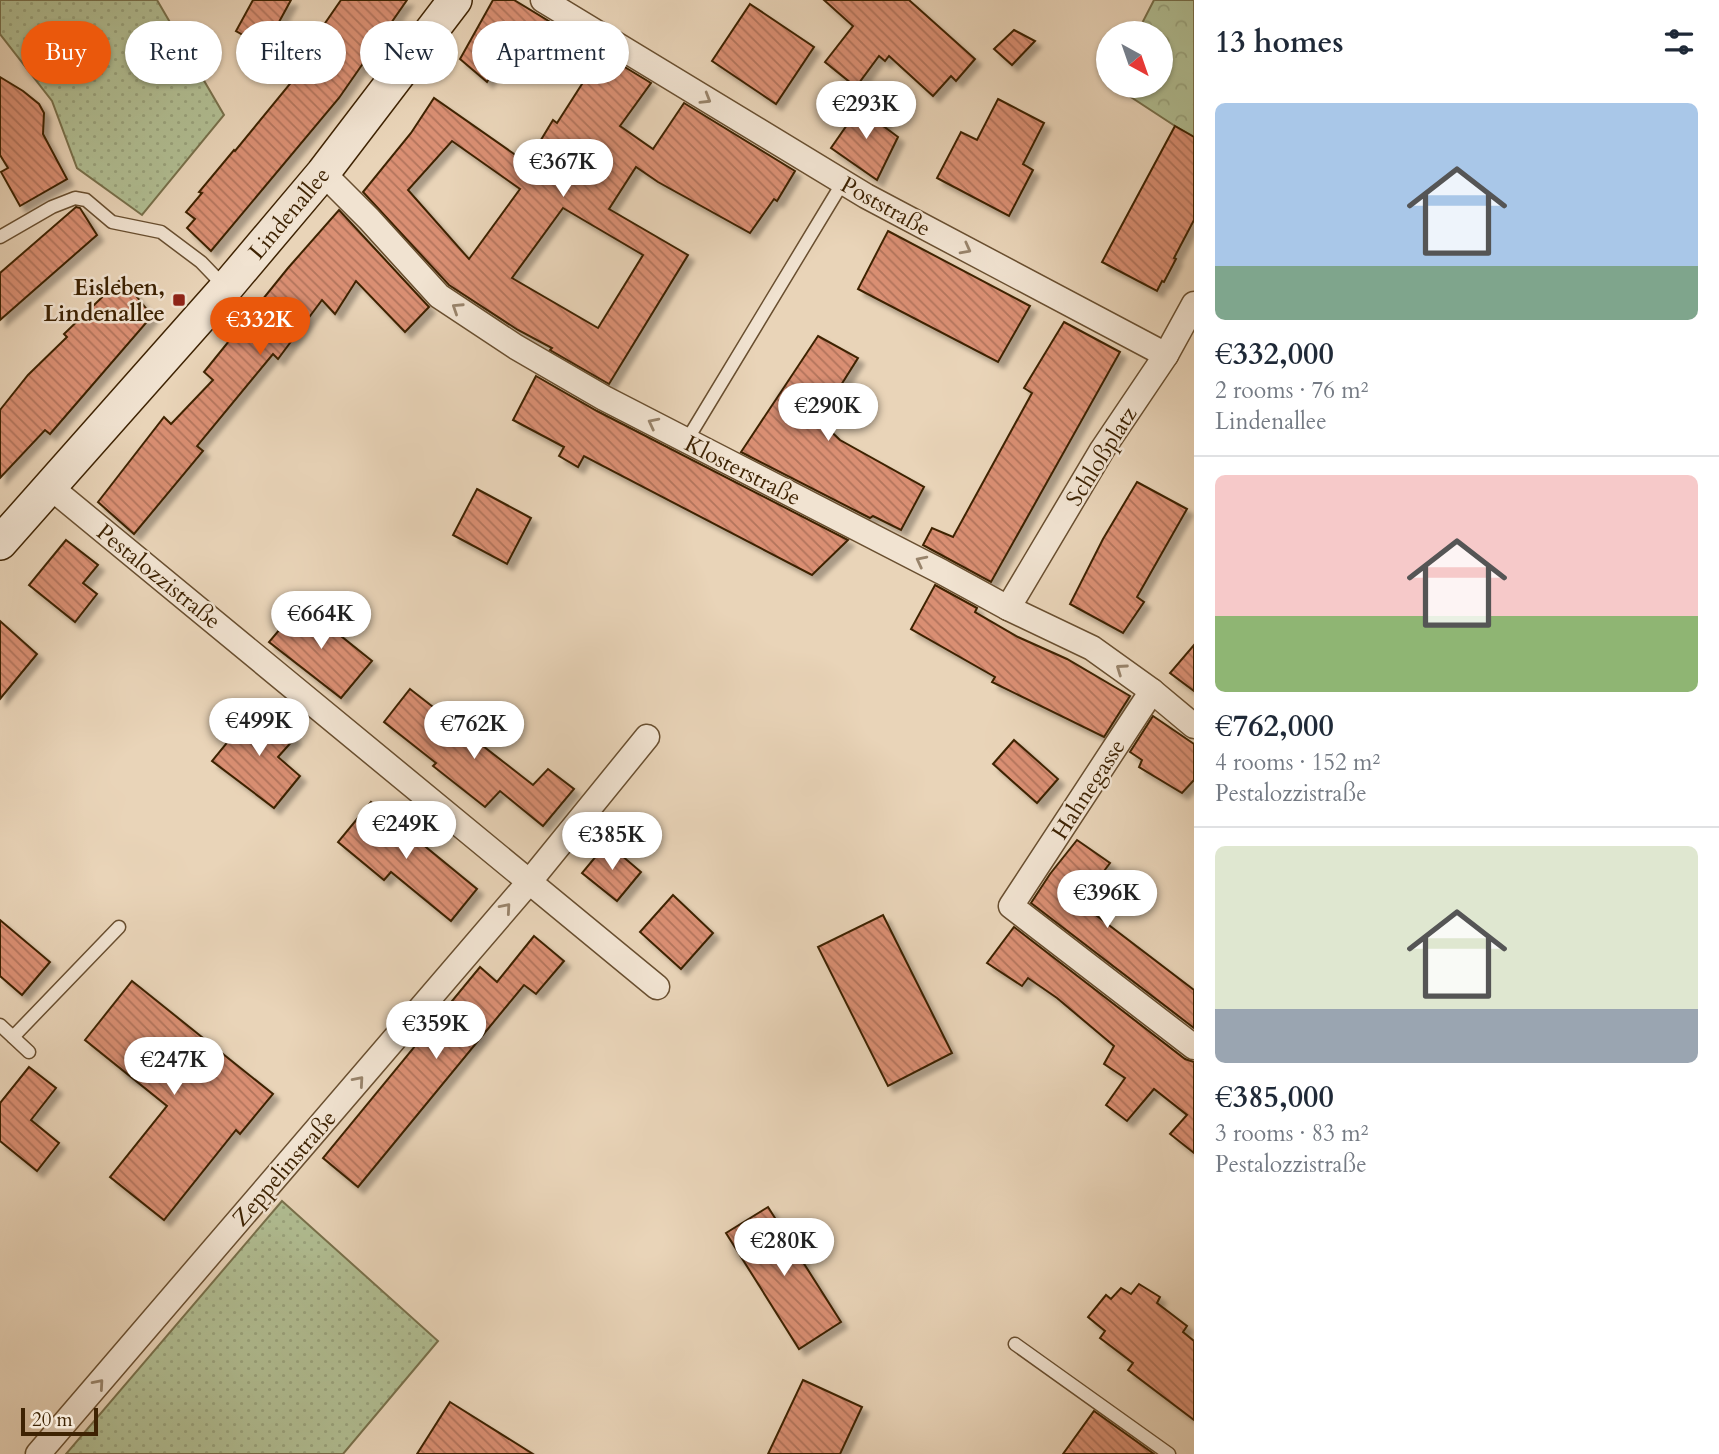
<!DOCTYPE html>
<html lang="en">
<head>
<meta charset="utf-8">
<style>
  body { margin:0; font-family:Cardo,serif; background:#f6f6f7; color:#1f2937; height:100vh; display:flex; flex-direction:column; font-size:26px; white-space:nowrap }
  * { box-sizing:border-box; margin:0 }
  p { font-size:23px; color:#747a83 }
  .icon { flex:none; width:38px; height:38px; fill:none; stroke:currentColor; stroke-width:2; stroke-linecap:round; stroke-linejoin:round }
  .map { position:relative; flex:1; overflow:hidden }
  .panel { display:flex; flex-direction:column; background:#fff; width:525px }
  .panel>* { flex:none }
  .hud { position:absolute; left:21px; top:21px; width:665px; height:63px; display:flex; gap:14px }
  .needle { width:46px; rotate:140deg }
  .buttons { position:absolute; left:1096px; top:21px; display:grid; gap:14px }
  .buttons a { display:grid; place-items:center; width:77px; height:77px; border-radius:50%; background:#fff; box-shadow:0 2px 5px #0004; font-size:35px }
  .scale { position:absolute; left:21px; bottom:18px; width:77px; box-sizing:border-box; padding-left:7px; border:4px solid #3e2303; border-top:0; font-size:19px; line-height:24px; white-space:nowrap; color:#3e2303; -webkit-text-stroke:5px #f1e3d1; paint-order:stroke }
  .price { position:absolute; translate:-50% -60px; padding:0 16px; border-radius:24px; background:#fff; color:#222; font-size:23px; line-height:46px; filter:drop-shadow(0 2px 4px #0008) }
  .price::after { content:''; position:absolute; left:50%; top:42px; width:21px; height:16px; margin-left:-10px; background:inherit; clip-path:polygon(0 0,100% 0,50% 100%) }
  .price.selected { background:#ea580c; color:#fff }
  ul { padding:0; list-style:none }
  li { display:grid; align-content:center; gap:14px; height:371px; padding:0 21px }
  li+li { border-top:2px solid #e0e1e3 }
  li span { display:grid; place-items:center; height:217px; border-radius:10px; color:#555 }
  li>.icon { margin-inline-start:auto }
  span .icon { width:126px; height:126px; fill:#fffc; stroke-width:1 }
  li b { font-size:30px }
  h2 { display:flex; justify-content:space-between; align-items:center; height:84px; padding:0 21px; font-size:30px }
  .pill { padding:0 24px; border-radius:32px; background:#fff; box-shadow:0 2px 5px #0004; font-size:24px; line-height:63px }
  .pill.selected { background:#ea580c; color:#fff }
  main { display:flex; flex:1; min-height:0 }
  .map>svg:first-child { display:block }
  .grass { fill:url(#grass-dots); stroke:#78704b; stroke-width:2 }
  .forest { fill:url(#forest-crowns); stroke:#78704b; stroke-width:2 }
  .building { fill:url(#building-back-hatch); stroke:#3e2303; stroke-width:2; fill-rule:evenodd; filter:url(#shadow) }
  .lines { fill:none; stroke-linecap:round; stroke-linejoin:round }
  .lane-casing { stroke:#694f30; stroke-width:15 }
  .street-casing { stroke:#694f30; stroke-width:27 }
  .secondary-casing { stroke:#3e2303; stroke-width:36 }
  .lane { stroke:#f1e3d1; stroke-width:12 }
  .street { stroke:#f1e3d1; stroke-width:24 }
  .secondary { stroke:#f1e3d1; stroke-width:33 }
  .oneway { stroke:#98836a }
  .poi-dot { fill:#8f2418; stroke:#f1e3d1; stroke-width:2.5 }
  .labels { text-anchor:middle; stroke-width:5; stroke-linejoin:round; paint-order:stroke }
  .street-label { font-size:23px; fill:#3e2303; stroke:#f1e3d1 }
  .poi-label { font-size:23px; font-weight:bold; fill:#3e2303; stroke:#f1e3d1; text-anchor:end }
</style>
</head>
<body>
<main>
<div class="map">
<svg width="1194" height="1454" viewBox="0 0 1194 1454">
  <defs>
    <pattern id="grass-dots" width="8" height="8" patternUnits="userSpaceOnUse" patternTransform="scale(1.75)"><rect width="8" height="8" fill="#b1be93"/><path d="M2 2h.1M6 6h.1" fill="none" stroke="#99a37d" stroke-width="1.8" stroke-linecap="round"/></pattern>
    <pattern id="forest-crowns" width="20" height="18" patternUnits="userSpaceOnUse" patternTransform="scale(1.75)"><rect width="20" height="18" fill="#b1be93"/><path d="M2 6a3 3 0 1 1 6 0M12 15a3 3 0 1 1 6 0" fill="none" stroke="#99a37d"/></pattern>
    <pattern id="building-back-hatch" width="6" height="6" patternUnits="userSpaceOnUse" patternTransform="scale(1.75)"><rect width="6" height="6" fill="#da8f73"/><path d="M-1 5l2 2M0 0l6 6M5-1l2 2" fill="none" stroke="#b2745c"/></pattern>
    <filter id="shadow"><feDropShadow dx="6" dy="6" stdDeviation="2" flood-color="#0004"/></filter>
  </defs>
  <rect width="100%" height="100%" fill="#e9d4b8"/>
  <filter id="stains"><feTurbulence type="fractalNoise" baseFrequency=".00286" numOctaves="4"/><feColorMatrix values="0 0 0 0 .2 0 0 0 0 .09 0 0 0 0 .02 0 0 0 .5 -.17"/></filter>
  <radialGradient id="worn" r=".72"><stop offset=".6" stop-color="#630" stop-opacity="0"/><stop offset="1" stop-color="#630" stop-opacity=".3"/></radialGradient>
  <g class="grass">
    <path d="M 0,0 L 157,0 L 224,115 L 142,215 L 77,168 L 52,101 L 0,34 Z"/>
    <path d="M 282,1201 L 438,1341 L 343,1454 L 66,1454 Z"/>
  </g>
  <path class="forest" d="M 1154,0 L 1194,0 L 1194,137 L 1175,126 L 1114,86 L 1160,86 L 1160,33 L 1137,33 Z"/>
  <g class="building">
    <path d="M 253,0 L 291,0 L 267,44 L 259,44 L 236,31 Z"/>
    <path d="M 341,0 L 407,0 L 339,98 L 211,251 L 187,228 L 195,219 L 186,212 L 202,193 L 199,192 L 234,150 L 235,151 L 303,68 L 316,49 L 310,45 Z"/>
    <path d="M 493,0 L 514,0 L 651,83 L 620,126 L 653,149 L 684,103 L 795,171 L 777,201 L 774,199 L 750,233 L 658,182 L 636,167 L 609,209 L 688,255 L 609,384 L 550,350 L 552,348 L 518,330 L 449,285 L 363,192 L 411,133 L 434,98 L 527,163 L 553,120 L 557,123 L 589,73 L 556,52 L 551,59 L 534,49 L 520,70 L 504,61 L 499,69 L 495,68 L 487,82 L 460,59 ZM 452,141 L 520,189 L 469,259 L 408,190 ZM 563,208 L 643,255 L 598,328 L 512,278 Z"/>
    <path d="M 824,0 L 909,0 L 975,59 L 956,81 L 951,76 L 933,96 L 889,56 L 885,61 L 879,56 L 856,87 L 825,62 L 853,26 Z"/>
    <path d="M 750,4 L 814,47 L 776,104 L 712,61 Z"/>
    <path d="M 1014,30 L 1035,41 L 1012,65 L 994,49 Z"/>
    <path d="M 0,77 L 23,91 L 39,104 L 44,113 L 43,134 L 67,179 L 20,206 L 1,172 L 8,168 L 0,155 Z"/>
    <path d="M 998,99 L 1044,123 L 1023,164 L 1033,170 L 1009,216 L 937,178 L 961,132 L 977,140 Z"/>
    <path d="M 863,102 L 887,118 L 882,125 L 898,137 L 877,180 L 831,148 Z"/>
    <path d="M 1175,126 L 1194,137 L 1194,220 L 1174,258 L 1176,259 L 1164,282 L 1162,281 L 1157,291 L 1102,262 Z"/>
    <path d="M 76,207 L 80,208 L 97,235 L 0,320 L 0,273 Z"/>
    <path d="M 339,210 L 429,307 L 405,332 L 356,281 L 335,314 L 322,300 L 278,359 L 273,354 L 197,446 L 203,451 L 134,534 L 98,502 L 164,417 L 171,424 L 213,380 L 204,372 L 288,268 Z"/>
    <path d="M 888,231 L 1030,306 L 998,362 L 858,289 Z"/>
    <path d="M 122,278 L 152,316 L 50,434 L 45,430 L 0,478 L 0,410 L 28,375 L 67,337 L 64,334 Z"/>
    <path d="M 1064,322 L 1120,352 L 991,582 L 923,545 L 932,528 L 953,537 L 1032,393 L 1024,388 Z"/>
    <path d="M 818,336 L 858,358 L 819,420 L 840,440 L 924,487 L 901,530 L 873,516 L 870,518 L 741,452 Z"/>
    <path d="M 536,376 L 597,411 L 848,540 L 812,575 L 584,456 L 578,467 L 559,456 L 564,447 L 513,420 Z"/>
    <path d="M 1137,482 L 1187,509 L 1137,597 L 1144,602 L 1123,633 L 1070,604 L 1103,539 Z"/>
    <path d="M 477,489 L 531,518 L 507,564 L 453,535 Z"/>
    <path d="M 66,540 L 98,565 L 83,583 L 97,594 L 75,622 L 29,585 Z"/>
    <path d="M 935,585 L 977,608 L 975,612 L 1018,637 L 1067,659 L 1130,696 L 1104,737 L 992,682 L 995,677 L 911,629 Z"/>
    <path d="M 301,604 L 372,661 L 341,698 L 269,642 Z"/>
    <path d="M 0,621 L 37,654 L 0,699 Z"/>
    <path d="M 1194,645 L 1194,691 L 1170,673 Z"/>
    <path d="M 410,689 L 533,785 L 548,769 L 574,789 L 543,826 L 500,791 L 485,807 L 433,766 L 436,763 L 384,722 Z"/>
    <path d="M 257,706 L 295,738 L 278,757 L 300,776 L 274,808 L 212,761 Z"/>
    <path d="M 1153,716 L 1194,744 L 1194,780 L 1182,793 L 1139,767 L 1142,760 L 1130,752 Z"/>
    <path d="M 1014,740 L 1058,779 L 1037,803 L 993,764 Z"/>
    <path d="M 371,802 L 477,889 L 451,921 L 391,872 L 384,880 L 338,842 Z"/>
    <path d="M 1077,840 L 1110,863 L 1080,903 L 1194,990 L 1194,1028 L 1031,903 L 1050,874 Z"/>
    <path d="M 607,843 L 641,872 L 617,901 L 582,873 Z"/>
    <path d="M 673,895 L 713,933 L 681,969 L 640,932 Z"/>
    <path d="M 883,915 L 952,1053 L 888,1086 L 818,947 Z"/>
    <path d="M 0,920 L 50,962 L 22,995 L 0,976 Z"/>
    <path d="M 1014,927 L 1185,1059 L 1194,1062 L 1194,1153 L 1170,1134 L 1187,1115 L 1154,1089 L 1127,1121 L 1106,1105 L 1125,1078 L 1104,1064 L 1114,1046 L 1057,998 L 1028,978 L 1022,986 L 987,963 Z"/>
    <path d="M 534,936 L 564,961 L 536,994 L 524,985 L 358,1187 L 323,1158 L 480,967 L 497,982 Z"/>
    <path d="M 132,981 L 273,1094 L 240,1134 L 236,1130 L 164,1220 L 110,1177 L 167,1106 L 85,1040 Z"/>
    <path d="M 29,1067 L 56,1088 L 31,1120 L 59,1143 L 37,1171 L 0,1141 L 0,1103 Z"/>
    <path d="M 768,1207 L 841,1322 L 799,1349 L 726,1233 Z"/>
    <path d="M 1139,1284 L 1160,1297 L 1157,1303 L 1187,1326 L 1183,1332 L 1194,1341 L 1194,1420 L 1128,1370 L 1133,1363 L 1100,1338 L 1105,1331 L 1088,1317 L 1106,1295 L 1111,1299 L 1121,1288 L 1131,1294 Z"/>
    <path d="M 803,1380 L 862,1407 L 840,1454 L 768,1454 Z"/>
    <path d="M 450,1402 L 533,1454 L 417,1454 Z"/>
    <path d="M 1094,1411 L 1154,1454 L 1063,1454 Z"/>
  </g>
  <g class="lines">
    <g class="lane-casing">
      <g id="lane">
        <path d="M 0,237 L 52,207 L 75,198 L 86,200 L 112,222 L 161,232 L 201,262 L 226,288"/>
        <path d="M 687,440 L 843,182"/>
        <path d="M 0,1025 L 29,1052"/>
        <path d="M 13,1037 L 119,927"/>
        <path d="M 1015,1344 L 1169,1454"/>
      </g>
    </g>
    <g class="street-casing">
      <g id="street">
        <path d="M 543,0 L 866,196 L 1166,355"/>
        <path d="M 323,173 L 369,219 L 439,296 L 516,347 L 604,398 L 942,572 L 1008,608 L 1092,648 L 1152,691 L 1194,726"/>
        <path d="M 49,486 L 657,987"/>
        <path d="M 1008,608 L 1102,450 L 1166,355 L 1194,304"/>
        <path d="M 1152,691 L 1011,906 L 1194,1047"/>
        <path d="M 38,1454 L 530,881 L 647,737"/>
      </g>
    </g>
    <g class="secondary-casing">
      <path id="secondary" d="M 0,543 L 226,288 L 323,173 L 455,0"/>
    </g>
    <use href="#lane" class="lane"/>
    <use href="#street" class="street"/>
    <use href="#secondary" class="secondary"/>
  </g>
  <defs><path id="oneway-chevron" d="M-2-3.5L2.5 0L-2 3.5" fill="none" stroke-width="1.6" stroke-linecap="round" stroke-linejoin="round" transform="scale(1.75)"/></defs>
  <g class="oneway">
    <use href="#oneway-chevron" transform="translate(706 99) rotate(31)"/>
    <use href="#oneway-chevron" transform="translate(966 249) rotate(28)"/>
    <use href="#oneway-chevron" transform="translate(457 308) rotate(-147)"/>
    <use href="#oneway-chevron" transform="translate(653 423) rotate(-153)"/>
    <use href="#oneway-chevron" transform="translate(921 561) rotate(-153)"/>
    <use href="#oneway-chevron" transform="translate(1121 669) rotate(-145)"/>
    <use href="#oneway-chevron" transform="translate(506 908) rotate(-49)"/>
    <use href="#oneway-chevron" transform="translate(359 1081) rotate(-49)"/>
    <use href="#oneway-chevron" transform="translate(99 1384) rotate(-49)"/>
  </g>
  <rect class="poi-dot" x="172" y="293" width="14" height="14" rx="3.5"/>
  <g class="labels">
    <g class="street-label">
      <text transform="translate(886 206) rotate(29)" y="8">Poststraße</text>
      <text transform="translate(289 213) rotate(-50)" y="8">Lindenallee</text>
      <text transform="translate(1101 456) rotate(-58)" y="8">Schloßplatz</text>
      <text transform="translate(743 470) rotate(27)" y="8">Klosterstraße</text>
      <text transform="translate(159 576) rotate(39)" y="8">Pestalozzistraße</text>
      <text transform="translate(1088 789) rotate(-57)" y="8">Hahnegasse</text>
      <text transform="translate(284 1168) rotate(-49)" y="8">Zeppelinstraße</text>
    </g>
    <g class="poi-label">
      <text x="165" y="295">Eisleben,<tspan x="165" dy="26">Lindenallee</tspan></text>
    </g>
  </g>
  <rect width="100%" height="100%" filter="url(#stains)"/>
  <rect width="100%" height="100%" fill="url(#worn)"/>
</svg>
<div class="buttons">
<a><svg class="needle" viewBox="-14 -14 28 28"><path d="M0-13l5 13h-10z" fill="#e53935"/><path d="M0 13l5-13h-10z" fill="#747a83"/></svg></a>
</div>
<div class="scale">20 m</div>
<b class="price" style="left:866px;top:141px">€293K</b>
<b class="price" style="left:563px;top:199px">€367K</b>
<b class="price selected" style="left:260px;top:357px">€332K</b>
<b class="price" style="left:828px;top:443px">€290K</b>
<b class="price" style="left:321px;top:651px">€664K</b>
<b class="price" style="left:259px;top:758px">€499K</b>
<b class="price" style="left:474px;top:761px">€762K</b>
<b class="price" style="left:406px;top:861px">€249K</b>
<b class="price" style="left:612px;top:872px">€385K</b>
<b class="price" style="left:1107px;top:930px">€396K</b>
<b class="price" style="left:436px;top:1061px">€359K</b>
<b class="price" style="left:174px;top:1097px">€247K</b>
<b class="price" style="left:784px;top:1278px">€280K</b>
<div class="hud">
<a class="pill selected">Buy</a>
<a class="pill">Rent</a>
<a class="pill">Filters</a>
<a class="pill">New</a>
<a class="pill">Apartment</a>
</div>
</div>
<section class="panel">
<h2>13 homes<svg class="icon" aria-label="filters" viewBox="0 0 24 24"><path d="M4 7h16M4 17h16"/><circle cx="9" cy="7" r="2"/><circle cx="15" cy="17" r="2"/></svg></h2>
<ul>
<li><span style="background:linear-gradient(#a9c7e8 75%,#7fa58c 0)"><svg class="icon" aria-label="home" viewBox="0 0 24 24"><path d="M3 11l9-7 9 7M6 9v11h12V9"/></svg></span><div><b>€332,000</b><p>2 rooms · 76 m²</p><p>Lindenallee</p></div></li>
<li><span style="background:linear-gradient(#f6c9c9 65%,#8fb573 0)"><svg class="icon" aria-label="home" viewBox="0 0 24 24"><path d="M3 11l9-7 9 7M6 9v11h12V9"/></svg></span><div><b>€762,000</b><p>4 rooms · 152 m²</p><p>Pestalozzistraße</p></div></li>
<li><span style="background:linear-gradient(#dfe7d0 75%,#9aa5b1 0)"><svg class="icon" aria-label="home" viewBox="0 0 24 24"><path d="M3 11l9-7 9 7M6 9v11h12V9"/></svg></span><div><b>€385,000</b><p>3 rooms · 83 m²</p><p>Pestalozzistraße</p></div></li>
</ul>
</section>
</main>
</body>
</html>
